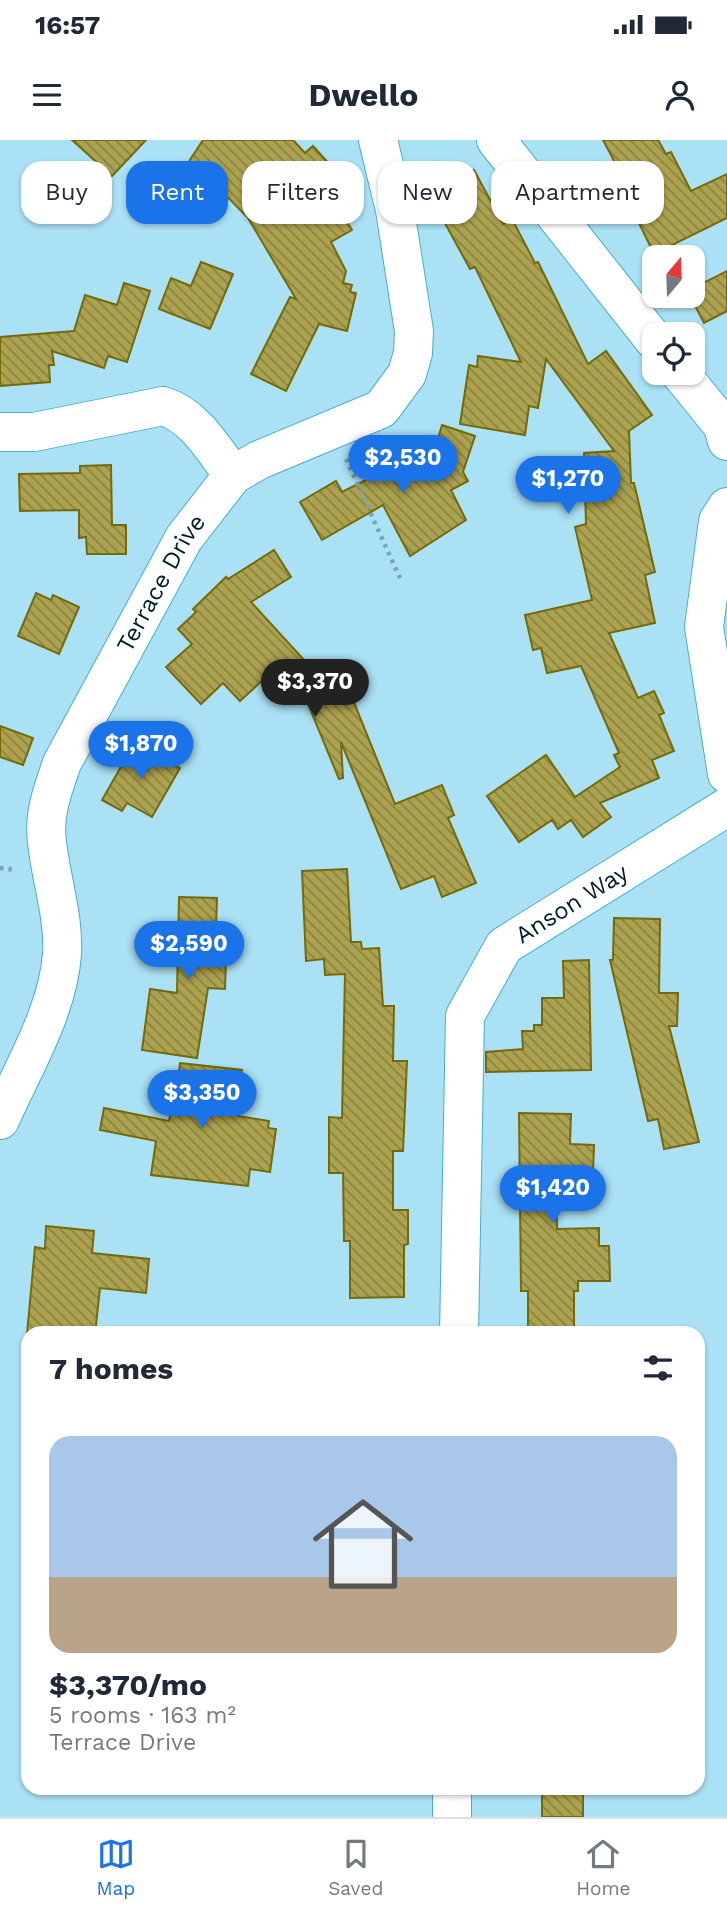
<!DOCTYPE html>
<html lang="en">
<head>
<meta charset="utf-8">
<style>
  body { margin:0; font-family:"Work Sans",sans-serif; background:#f2f2f3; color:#1f2937; height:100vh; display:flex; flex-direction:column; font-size:26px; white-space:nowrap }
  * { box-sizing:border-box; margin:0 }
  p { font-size:23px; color:#747a83 }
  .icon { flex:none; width:38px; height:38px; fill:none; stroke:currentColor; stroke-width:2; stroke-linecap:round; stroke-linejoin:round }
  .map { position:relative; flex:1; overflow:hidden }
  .details { position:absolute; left:21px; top:1186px; width:684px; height:469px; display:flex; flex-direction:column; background:#fff; border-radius:21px; box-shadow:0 2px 5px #0004 }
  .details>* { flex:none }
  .guide { position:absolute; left:21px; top:21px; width:686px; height:63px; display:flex; gap:14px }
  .needle { width:46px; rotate:19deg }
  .buttons { position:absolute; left:642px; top:105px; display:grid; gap:14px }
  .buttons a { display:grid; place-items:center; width:63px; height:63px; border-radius:14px; background:#fff; box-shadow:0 2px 5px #0004; font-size:35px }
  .price { position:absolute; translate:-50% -60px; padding:0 16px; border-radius:24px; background:#1a73e8; color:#fff; font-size:23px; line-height:46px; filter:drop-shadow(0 2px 4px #0008) }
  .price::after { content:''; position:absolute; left:50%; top:42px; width:21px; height:16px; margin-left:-10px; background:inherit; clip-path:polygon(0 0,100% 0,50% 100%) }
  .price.on { background:#222; color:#fff }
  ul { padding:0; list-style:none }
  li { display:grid; align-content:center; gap:14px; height:371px; padding:0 28px }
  li span { display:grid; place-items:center; height:217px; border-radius:21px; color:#555 }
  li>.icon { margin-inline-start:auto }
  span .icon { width:126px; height:126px; fill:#fffc; stroke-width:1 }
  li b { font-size:30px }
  h2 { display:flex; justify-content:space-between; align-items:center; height:84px; padding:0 28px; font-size:30px }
  .pill { padding:0 24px; border-radius:21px; background:#fff; box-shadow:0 2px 5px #0004; font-size:24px; line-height:63px }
  .pill.on { background:#1a73e8; color:#fff }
  .status { display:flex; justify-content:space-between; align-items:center; height:49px; padding:0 35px; background:#fff; direction:ltr }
  .status svg { height:19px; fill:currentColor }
  header { display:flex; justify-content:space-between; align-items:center; height:91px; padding:0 28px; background:#fff; font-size:32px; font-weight:700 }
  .dock { display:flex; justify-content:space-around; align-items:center; height:98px; border-top:2px solid #e0e1e3; background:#fff; font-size:19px; color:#747a83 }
  .dock a { display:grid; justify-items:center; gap:4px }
  .dock .on { color:#1a73e8 }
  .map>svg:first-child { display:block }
  .building { fill:url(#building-back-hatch); stroke:#756a0a; stroke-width:2 }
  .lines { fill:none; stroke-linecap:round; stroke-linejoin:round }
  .minor-casing { stroke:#46aece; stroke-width:40 }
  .path { stroke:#75a5b6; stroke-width:4.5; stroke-dasharray:3.5 5; stroke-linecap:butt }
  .minor { stroke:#fff; stroke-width:38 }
  .labels { text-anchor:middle; stroke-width:7; stroke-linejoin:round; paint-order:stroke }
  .street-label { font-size:24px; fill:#001f29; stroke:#aae1f5 }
</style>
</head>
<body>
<div class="status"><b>16:57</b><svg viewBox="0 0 49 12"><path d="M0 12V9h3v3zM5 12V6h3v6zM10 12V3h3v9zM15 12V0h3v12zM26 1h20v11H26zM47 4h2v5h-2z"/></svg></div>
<header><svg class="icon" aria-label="menu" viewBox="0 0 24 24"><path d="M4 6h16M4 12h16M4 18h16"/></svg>Dwello<svg class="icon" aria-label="person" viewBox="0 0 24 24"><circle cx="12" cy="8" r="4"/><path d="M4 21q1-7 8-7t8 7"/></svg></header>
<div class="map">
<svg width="727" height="1677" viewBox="0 0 727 1677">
  <defs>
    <pattern id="building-back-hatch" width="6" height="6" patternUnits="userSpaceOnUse" patternTransform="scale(1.75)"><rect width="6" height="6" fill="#ada24f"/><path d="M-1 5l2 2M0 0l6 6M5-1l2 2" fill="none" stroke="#8a8342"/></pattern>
  </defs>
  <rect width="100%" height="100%" fill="#aae1f5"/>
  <g class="building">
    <path d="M 72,0 L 146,0 L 112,36 Z"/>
    <path d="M 203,0 L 293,0 L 305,13 L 313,6 L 332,27 L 324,34 L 342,64 L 338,67 L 352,90 L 331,102 L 346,131 L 343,143 L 352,145 L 350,152 L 356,153 L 347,191 L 319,184 L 286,251 L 251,234 L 290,157 L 296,159 L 248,78 L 216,45 L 212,51 L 182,32 Z"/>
    <path d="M 603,0 L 658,0 L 666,14 L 671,12 L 691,51 L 727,34 L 727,78 L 654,114 L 637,79 L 651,72 L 629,28 L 620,32 Z"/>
    <path d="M 474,30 L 503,84 L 512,79 L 535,123 L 538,122 L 588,224 L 606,211 L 652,275 L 629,291 L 631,343 L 634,343 L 655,432 L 645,435 L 655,483 L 609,493 L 638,558 L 654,551 L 664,573 L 659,575 L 674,611 L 652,620 L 659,638 L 600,663 L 611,677 L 583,697 L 571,680 L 558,689 L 552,680 L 519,702 L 487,656 L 546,615 L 575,657 L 620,627 L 614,615 L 619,613 L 581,526 L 547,533 L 541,508 L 533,510 L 525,475 L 592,460 L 575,387 L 586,384 L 584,313 L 614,311 L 546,219 L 538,268 L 529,266 L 525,295 L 460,284 L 469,225 L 477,227 L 478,216 L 521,222 L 475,127 L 470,129 L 441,76 L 463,64 L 452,43 Z"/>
    <path d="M 201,122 L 233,134 L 210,189 L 159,169 L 171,138 L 191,146 Z"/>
    <path d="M 727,131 L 727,171 L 704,183 L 690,156 L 693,156 L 693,148 Z"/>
    <path d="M 124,143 L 150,151 L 127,222 L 108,216 L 104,228 L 52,211 L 54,225 L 49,225 L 50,242 L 0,246 L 0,197 L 74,191 L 85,155 L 117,165 Z"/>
    <path d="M 442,285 L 475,296 L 463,332 L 468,341 L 451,350 L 466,380 L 410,416 L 383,365 L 322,400 L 300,362 L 336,341 L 342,352 L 436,305 Z"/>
    <path d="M 111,325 L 112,385 L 126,385 L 126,414 L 87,414 L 86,397 L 79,398 L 79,370 L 20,371 L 19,334 L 80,333 L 80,326 Z"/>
    <path d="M 274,410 L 291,437 L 251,462 L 336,555 L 349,550 L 395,664 L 442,645 L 454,675 L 448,678 L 476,743 L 442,757 L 434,736 L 401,749 L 341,602 L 343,638 L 339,639 L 301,547 L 286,561 L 264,539 L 240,561 L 223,543 L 201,564 L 166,527 L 192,504 L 178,489 L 196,472 L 193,469 L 226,437 L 228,439 Z"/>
    <path d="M 36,453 L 51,460 L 53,455 L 79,467 L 59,514 L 18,496 Z"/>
    <path d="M 0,586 L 33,598 L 23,625 L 0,617 Z"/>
    <path d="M 135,602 L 180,628 L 152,677 L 127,663 L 122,671 L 102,660 Z"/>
    <path d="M 347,729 L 351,802 L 361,802 L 362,809 L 379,808 L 383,866 L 394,866 L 393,921 L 407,921 L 403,1011 L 393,1011 L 393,1070 L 408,1070 L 408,1104 L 404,1105 L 404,1157 L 350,1158 L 350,1101 L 344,1101 L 343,1033 L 329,1033 L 329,977 L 342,978 L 345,834 L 325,835 L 324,819 L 306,821 L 302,731 Z"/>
    <path d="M 179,757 L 217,758 L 216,787 L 227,787 L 225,849 L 208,848 L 197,918 L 142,910 L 150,849 L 177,853 Z"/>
    <path d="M 614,778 L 660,779 L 659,853 L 678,853 L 677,886 L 669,886 L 699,1002 L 664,1009 L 658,979 L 648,981 L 610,820 L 613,820 Z"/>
    <path d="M 589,820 L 591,930 L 486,932 L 486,912 L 523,909 L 522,891 L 534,891 L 534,885 L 542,885 L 542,858 L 564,858 L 563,821 Z"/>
    <path d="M 180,923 L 242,930 L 238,976 L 269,981 L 268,988 L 276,989 L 270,1032 L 250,1029 L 248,1046 L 151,1035 L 156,1001 L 100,990 L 104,968 L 169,981 L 171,970 L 174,970 Z"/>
    <path d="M 519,973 L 571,974 L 570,1004 L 594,1005 L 593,1033 L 556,1032 L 557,1089 L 599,1088 L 599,1106 L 609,1106 L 610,1141 L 578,1141 L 578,1151 L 574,1151 L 574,1194 L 528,1194 L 528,1151 L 521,1151 Z"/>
    <path d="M 46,1086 L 94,1091 L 92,1113 L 149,1119 L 146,1153 L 100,1148 L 95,1194 L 27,1194 L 35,1107 L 45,1109 Z"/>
    <path d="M 542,1648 L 583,1649 L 583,1677 L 542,1677 Z"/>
  </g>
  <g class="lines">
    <g class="minor-casing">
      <g id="minor">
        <path d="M 496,0 L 654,200"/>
        <path d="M 680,233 L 723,286 L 727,301"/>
        <path d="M 0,292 L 34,292 L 163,266 C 195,276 213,309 233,335"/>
        <path d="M 727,367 L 718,381 L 704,487 L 727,634"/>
        <path id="s1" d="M 0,980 C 23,928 58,871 62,814 C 64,775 51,740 47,702 C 43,675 53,649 62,623 L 184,398 L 233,335 L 259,320 L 381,269 L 407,234 L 413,213 L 414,191 L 395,70 L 378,0"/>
        <path id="s2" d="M 459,1194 L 465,876 L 504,806 L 727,667"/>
        <path d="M 452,1677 L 452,1648"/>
      </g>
    </g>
    <g class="path">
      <path d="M 346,319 L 400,438"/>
      <path d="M 0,728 L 17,730"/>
    </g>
    <use href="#minor" class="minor"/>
  </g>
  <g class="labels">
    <g class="street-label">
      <text dy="8" stroke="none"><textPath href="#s1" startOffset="578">Terrace Drive</textPath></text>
      <text dy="8" stroke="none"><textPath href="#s2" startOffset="478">Anson Way</textPath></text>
    </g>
  </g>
</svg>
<div class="buttons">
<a><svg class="needle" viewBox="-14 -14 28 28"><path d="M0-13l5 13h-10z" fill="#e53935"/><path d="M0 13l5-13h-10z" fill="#747a83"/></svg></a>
<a><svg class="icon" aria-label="locate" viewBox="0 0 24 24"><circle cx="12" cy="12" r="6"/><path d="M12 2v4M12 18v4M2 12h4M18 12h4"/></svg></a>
</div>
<b class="price" style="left:403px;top:355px">$2,530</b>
<b class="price" style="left:568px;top:376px">$1,270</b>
<b class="price on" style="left:315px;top:579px">$3,370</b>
<b class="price" style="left:141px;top:641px">$1,870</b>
<b class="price" style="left:189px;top:841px">$2,590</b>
<b class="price" style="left:202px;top:990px">$3,350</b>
<b class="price" style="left:553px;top:1085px">$1,420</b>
<div class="guide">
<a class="pill">Buy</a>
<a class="pill on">Rent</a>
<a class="pill">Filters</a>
<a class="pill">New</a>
<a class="pill">Apartment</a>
</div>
<section class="details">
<h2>7 homes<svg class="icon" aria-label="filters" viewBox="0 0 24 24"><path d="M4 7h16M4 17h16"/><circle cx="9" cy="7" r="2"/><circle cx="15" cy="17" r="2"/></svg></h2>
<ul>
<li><span style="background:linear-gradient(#a9c7e8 65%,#b9a48a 0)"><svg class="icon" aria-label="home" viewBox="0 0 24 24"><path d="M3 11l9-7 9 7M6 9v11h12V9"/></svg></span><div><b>$3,370/mo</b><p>5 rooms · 163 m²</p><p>Terrace Drive</p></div></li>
</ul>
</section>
</div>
<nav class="dock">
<a class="on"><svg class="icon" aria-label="map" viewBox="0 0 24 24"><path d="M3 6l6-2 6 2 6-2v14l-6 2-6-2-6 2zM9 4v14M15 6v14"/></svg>Map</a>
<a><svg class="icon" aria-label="saved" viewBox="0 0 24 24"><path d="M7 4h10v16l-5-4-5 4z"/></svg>Saved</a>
<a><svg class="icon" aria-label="home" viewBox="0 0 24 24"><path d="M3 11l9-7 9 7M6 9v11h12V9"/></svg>Home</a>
</nav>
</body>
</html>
